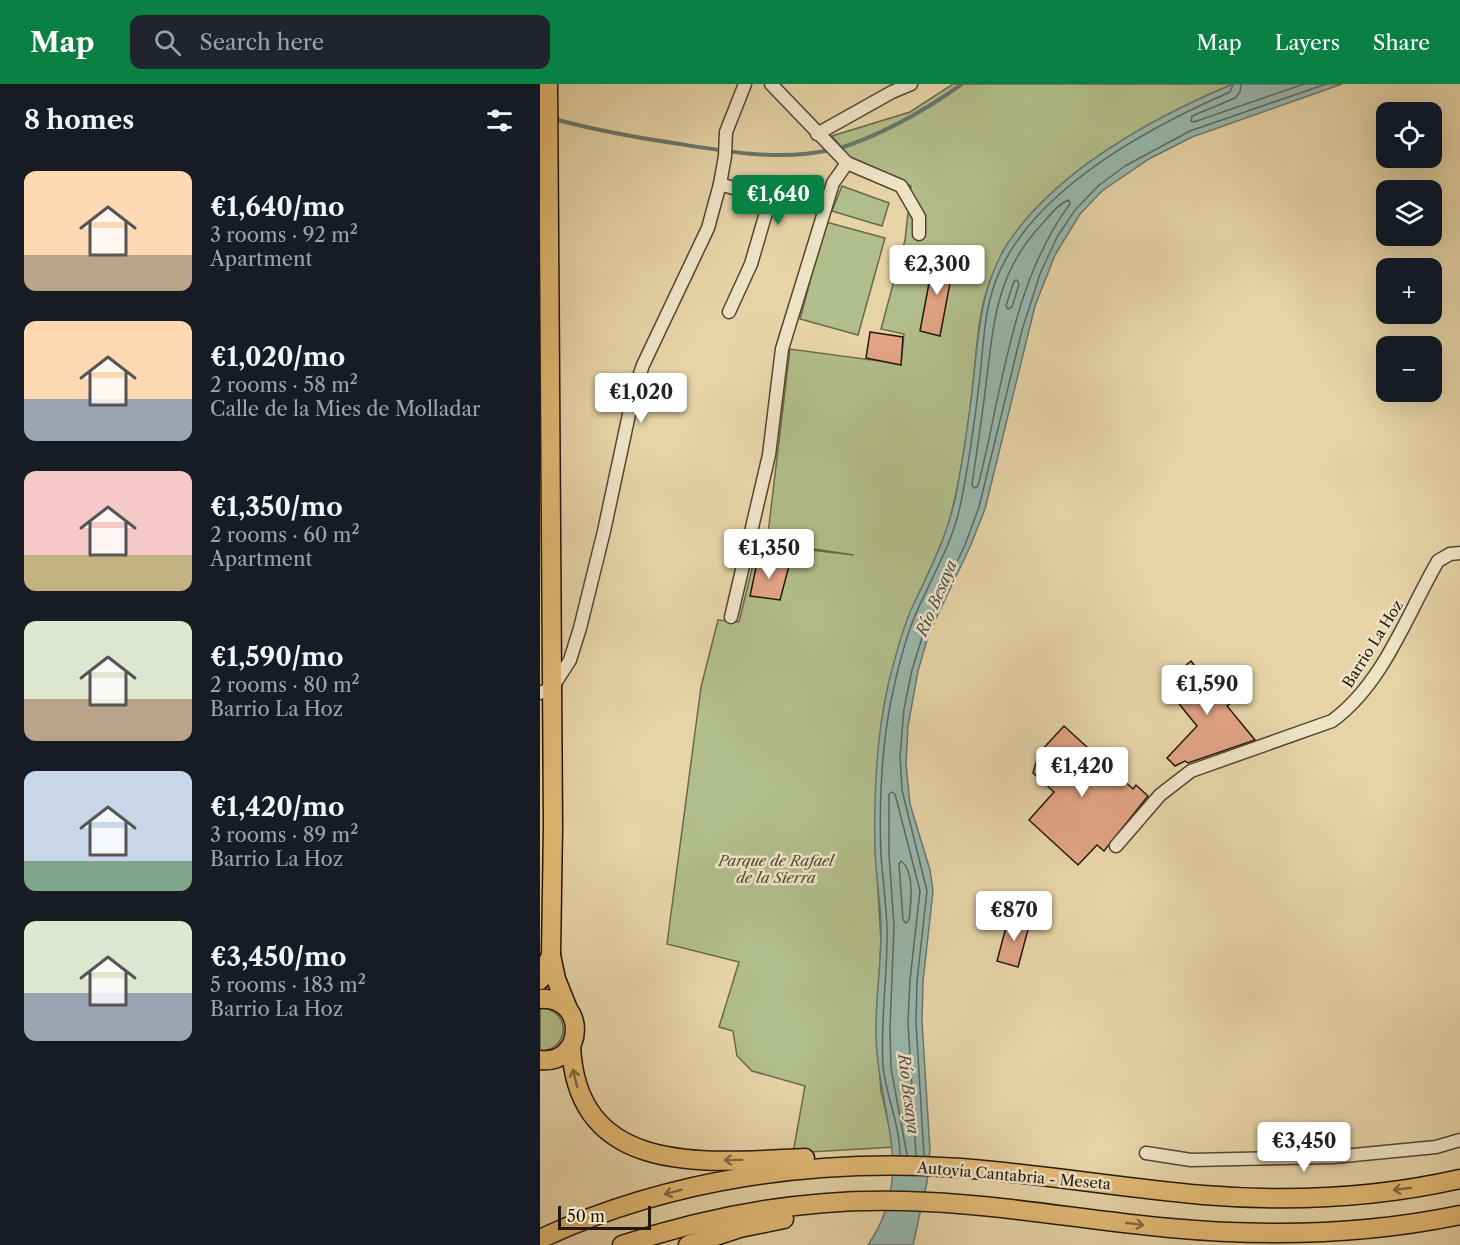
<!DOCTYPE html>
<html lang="en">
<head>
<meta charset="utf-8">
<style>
  body { margin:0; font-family:"Libre Caslon Text",serif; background:#20242c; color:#f1f3f6; height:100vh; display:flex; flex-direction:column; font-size:22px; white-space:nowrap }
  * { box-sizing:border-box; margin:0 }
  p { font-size:20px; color:#9ea1a6 }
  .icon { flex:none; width:33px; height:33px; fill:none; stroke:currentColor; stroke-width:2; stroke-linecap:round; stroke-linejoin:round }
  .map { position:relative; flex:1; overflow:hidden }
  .drawer { display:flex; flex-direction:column; background:#171b24; width:540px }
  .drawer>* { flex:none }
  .tools { position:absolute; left:836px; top:18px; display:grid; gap:12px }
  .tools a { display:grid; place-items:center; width:66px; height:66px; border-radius:12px; background:#171b24; box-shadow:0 6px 24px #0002; font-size:30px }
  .scale { position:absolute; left:18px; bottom:15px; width:93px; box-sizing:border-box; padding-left:6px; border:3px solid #24170c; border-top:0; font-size:16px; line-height:21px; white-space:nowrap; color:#24170c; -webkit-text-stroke:4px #efe3c6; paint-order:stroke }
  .price { position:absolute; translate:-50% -51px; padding:0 14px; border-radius:6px; background:#fff; color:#222; font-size:20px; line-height:39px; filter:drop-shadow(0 2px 3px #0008) }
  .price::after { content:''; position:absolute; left:50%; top:36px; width:18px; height:14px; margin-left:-9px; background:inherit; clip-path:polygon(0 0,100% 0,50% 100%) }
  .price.active { background:#0b8043; color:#fff }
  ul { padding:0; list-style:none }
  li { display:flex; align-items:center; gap:18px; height:150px; padding:0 24px }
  li span { display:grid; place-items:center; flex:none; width:168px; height:120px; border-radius:12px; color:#555 }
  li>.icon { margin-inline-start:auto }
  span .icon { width:72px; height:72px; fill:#fffc; stroke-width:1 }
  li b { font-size:26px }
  h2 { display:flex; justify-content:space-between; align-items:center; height:72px; padding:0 24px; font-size:26px }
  header { display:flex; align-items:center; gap:36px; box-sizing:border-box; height:84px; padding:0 30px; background:#0b8043; color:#fff }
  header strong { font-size:28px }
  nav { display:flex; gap:33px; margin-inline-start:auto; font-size:21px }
  .search { width:420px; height:54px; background:#20242c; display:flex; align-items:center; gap:15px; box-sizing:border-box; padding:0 21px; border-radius:12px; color:#9ea1a6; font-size:22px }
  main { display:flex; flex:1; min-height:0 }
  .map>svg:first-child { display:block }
  .green { fill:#b1bd8a; stroke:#6a6a4b; stroke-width:1.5 }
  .water { fill:#97b7ad; stroke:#69776d; stroke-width:1.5 }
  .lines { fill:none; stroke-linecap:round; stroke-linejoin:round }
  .shore { stroke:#5e675c; stroke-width:1.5 }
  .stream { stroke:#69776d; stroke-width:4 }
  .building { fill:#e1a485; stroke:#24170c; stroke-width:1.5 }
  .minor-casing { stroke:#544633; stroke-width:15 }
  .highway-casing { stroke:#24170c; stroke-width:21 }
  .minor { stroke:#efe3c6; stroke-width:12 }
  .highway { stroke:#e3ba74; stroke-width:18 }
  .oneway { stroke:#846840 }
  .labels { text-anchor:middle; stroke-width:5; stroke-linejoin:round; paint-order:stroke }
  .street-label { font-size:15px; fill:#24170c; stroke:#efe3c6 }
  .park-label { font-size:15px; font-style:italic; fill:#4e4932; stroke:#efe3c6 }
  .water-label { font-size:16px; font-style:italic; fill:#4c4f44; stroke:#efe3c6 }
</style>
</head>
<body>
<header>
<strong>Map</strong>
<div class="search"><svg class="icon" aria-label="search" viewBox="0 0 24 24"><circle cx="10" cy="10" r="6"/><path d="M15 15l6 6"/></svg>Search here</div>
<nav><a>Map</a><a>Layers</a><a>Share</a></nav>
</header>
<main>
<section class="drawer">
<h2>8 homes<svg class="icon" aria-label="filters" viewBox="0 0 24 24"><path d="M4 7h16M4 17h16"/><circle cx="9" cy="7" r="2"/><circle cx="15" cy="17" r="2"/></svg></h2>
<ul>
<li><span style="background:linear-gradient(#ffd9b3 70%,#b9a48a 0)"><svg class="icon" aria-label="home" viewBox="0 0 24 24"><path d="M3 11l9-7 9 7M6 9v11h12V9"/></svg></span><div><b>€1,640/mo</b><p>3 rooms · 92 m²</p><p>Apartment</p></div></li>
<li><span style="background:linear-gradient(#ffd9b3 65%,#9aa5b1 0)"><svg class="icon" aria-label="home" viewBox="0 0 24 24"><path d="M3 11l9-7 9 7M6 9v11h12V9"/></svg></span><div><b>€1,020/mo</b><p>2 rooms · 58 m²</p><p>Calle de la Mies de Molladar</p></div></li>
<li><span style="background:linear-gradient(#f6c9c9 70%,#c2b280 0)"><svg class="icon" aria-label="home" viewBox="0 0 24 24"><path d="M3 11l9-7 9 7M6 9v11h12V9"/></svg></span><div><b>€1,350/mo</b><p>2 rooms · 60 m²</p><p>Apartment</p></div></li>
<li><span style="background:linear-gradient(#dfe7d0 65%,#b9a48a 0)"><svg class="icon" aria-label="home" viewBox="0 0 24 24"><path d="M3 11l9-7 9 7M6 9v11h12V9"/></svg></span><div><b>€1,590/mo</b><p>2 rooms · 80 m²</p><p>Barrio La Hoz</p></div></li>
<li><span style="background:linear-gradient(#c9d6e8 75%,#7fa58c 0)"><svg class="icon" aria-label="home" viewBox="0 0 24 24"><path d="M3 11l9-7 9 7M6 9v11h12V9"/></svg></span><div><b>€1,420/mo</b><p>3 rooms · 89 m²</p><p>Barrio La Hoz</p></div></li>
<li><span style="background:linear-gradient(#dfe7d0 60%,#9aa5b1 0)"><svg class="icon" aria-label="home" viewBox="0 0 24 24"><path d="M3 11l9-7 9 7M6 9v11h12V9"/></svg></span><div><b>€3,450/mo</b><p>5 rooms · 183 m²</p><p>Barrio La Hoz</p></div></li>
</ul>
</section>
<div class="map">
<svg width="920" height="1161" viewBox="0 0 920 1161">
  <rect width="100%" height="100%" fill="#e6d4a7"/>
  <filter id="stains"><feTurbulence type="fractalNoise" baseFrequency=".00333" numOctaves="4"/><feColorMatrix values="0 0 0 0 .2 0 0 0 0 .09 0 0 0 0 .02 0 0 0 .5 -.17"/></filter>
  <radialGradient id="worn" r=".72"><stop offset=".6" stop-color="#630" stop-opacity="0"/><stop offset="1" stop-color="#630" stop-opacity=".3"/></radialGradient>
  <g class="green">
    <path d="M 413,0 L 693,0 C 602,38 469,112 444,216 C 437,244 436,273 433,301 C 427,351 420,401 406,449 L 364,546 L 346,613 L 339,660 L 335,754 L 341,858 L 336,946 L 341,1007 L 354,1063 L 253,1069 L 265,1002 L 212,987 L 197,972 L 193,947 L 179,943 L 199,878 L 127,860 L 161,603 L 178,536 L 199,538 L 218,460 L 314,471 L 227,458 L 250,265 L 361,280 L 364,250 L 341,245 L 365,156 L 371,102 L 318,78 L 308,71 L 292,52 L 370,28 Z"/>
    <path d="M 302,102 L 349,119 L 342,142 L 292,127 Z"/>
    <path d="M 286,138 L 345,154 L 318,251 L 260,235 Z"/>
    <path d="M 0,924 C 31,925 31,966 0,967 Z"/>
  </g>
  <path class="water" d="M 693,0 L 802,0 L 652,53 L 609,75 L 562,107 L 540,130 L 515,171 L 495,222 L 445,425 L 430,463 L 389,549 L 378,587 L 368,642 L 366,680 L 370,720 L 390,786 L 393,807 L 383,897 L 382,938 L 390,1066 L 387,1098 L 373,1161 L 328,1161 C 379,1086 335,1025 336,944 C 336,909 342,874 341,839 C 340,815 336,791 335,767 C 334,710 336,653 349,597 C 355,574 361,550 370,528 C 389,487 409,450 417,406 C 423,373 428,341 432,308 C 438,258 439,206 466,162 C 514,87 614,33 693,0 Z"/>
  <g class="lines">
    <g class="shore">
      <path d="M 701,0 L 700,8 L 695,14 L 652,32 L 651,37 L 654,38 L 764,0"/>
      <path d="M 529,116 L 530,120 C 472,197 462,307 439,398 L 437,403 L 434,404 L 432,400 C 437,367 442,334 446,300 C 454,237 456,189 502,140 C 509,132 519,119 529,116 Z"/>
      <path d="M 477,196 L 479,200 L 472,223 L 468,225 L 466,222 L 474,197 Z"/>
      <path d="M 361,777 C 375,787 371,820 369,836 L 366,839 L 363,836 L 359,780 Z"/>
      <path d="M 360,1071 C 360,1041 346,1012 343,982 C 340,936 348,890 347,844 C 346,820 343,796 341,772 C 339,724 341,674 349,627 C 355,596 362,564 374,534 C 390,496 411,463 420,423 C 429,380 435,335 440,292 C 443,264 444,235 452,208 C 480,112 605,45 690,8 L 693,0"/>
      <path d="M 367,1071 L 351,984 L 350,945 L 354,842 L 349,770 L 349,710 L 352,708 L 355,710 L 380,807 L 370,896 L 368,938 L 376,1072"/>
      <path d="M 384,1072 L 376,938 L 377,897 L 387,807 L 362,706 L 360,672 L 364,625 L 372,586 L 384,547 L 425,461 L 439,423 L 482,246 L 500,190 L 517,153 L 535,126 L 558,102 L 585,82 L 650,47 L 786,0"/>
    </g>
    <g class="stream">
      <path d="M 18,36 C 59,47 99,54 140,60 C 189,68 241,77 290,66"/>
      <path d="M 297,65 C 342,51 384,27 422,0"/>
    </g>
  </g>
  <g class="building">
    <path d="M 394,173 L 414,178 L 400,252 L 380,247 Z"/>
    <path d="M 330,248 L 363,253 L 361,281 L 326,274 Z"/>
    <path d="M 218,474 L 249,482 L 240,516 L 210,512 Z"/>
    <path d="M 651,577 L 678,611 L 702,593 L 711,604 L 687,622 L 715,656 L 648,679 L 645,677 L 635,682 L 627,674 L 657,642 L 623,600 Z"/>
    <path d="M 524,642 L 593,705 L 596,701 L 608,712 L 564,767 L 557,761 L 538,781 L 489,736 L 514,708 L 493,689 L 499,669 Z"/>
    <path d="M 469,832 L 490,838 L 478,883 L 457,877 Z"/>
  </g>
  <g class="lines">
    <g class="minor-casing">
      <g id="minor">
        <path d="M 231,0 L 307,79 L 361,102 L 379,133 L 379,150"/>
        <path d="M 277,50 L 352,8 L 371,0"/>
        <path d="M 180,100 L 230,115 L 211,180 L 189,228"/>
        <path d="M 191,533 L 229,371 L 242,265 L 293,99 L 307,79"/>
        <path d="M 0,609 L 12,604 L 30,576 L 40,544 L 64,447 L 94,307 L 103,281 L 168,144 L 180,100 L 185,72 L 186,48 L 205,0"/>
        <path d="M 576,762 L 620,711 L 651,687 L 792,637 C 844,599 867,530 898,477 L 910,470 L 920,469"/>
        <path d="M 606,1069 L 651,1076 L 793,1073 L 896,1063 L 920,1056"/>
      </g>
    </g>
    <g class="highway-casing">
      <g id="highway">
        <path d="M 8,0 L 13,742 L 11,871 L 16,895 L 28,925"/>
        <path d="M 0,896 L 11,871"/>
        <path d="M 0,915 C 47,911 46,981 0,976"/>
        <path d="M 31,962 C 37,1095 169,1078 265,1074"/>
        <path d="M 0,1155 C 130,1094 278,1074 421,1084 C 502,1090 582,1104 663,1111 C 749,1118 836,1114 920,1095"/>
        <path d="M 82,1161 C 173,1131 268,1114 364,1117 C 454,1119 541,1136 630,1144 C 728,1153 824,1151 920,1131"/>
        <path d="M 148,1161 L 200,1144 L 244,1135"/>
      </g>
    </g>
    <use href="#minor" class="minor"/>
    <use href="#highway" class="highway"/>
  </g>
  <defs><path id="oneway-shaft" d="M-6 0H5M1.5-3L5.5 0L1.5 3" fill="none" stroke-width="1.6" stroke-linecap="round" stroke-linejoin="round" transform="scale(1.5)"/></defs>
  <g class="oneway">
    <use href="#oneway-shaft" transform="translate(35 994) rotate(-104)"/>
    <use href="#oneway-shaft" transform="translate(193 1076) rotate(179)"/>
    <use href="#oneway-shaft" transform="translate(862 1105) rotate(172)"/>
    <use href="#oneway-shaft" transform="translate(133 1108) rotate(165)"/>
    <use href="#oneway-shaft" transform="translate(595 1140) rotate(7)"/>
  </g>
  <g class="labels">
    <g class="street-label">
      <text transform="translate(833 560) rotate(-58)" y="5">Barrio La Hoz</text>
      <text transform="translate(474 1092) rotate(5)" y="5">Autovía Cantabria - Meseta</text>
    </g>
    <g class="park-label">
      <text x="236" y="782">Parque de Rafael<tspan x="236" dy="17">de la Sierra</tspan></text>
    </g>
    <g class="water-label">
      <text transform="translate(396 514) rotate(-67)" y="6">Río Besaya</text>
      <text transform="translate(369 1010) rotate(83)" y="6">Río Besaya</text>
    </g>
  </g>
  <rect width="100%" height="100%" filter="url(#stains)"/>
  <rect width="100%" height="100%" fill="url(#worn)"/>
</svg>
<div class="tools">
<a><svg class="icon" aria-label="locate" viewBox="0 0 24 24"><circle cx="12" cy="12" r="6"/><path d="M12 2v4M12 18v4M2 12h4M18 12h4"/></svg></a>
<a><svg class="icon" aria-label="layers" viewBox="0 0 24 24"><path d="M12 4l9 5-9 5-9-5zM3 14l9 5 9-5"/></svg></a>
<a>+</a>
<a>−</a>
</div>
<div class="scale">50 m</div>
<b class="price active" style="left:238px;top:142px">€1,640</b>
<b class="price" style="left:397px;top:212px">€2,300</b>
<b class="price" style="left:101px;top:340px">€1,020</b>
<b class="price" style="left:229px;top:496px">€1,350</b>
<b class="price" style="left:667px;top:632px">€1,590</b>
<b class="price" style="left:542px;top:714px">€1,420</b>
<b class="price" style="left:474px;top:858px">€870</b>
<b class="price" style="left:764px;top:1089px">€3,450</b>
</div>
</main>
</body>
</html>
